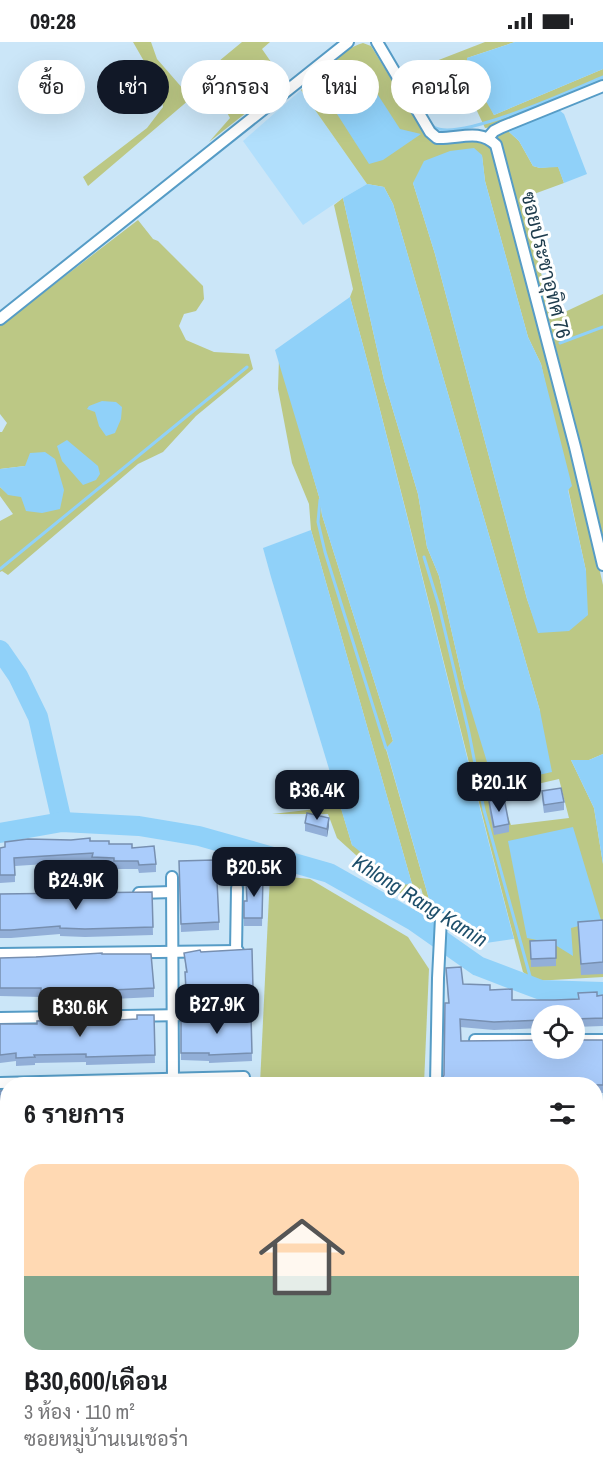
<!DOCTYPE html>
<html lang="th">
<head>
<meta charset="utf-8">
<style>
  body { margin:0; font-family:"Archivo Narrow",Sarabun,sans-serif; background:#f6f6f6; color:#202124; height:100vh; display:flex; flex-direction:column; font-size:22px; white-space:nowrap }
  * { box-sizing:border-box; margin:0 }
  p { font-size:20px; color:#757577 }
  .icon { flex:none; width:33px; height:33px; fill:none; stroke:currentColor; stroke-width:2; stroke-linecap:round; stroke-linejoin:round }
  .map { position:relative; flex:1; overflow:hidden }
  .side { position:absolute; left:0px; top:1035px; width:603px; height:402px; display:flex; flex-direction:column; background:#fff; border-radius:24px 24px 0 0; box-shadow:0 6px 24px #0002 }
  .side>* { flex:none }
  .top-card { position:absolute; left:18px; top:18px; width:567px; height:54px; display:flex; gap:12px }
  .buttons { position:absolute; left:531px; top:963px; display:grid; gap:12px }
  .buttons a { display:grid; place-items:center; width:54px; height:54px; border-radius:50%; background:#fff; box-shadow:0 6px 24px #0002; font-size:30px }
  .price { position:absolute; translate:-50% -51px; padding:0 14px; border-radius:12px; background:#111827; color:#fff; font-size:20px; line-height:39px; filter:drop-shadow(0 2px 3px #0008) }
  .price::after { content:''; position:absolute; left:50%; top:36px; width:18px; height:14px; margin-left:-9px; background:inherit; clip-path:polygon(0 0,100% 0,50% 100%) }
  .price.on { background:#222; color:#fff }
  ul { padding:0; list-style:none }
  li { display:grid; align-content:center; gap:12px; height:318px; padding:0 24px }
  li+li { border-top:2px solid #e0e0e0 }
  li span { display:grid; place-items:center; height:186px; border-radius:18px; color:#555 }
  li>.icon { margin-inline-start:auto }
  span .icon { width:108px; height:108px; fill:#fffc; stroke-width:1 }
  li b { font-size:26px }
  h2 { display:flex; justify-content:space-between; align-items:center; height:72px; padding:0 24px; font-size:26px }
  .chip { padding:0 21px; border-radius:27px; background:#fff; box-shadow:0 6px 24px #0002; font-size:21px; line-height:54px }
  .chip.on { background:#111827; color:#fff }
  .status { display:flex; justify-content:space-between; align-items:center; height:42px; padding:0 30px; background:#fff; direction:ltr }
  .status svg { height:16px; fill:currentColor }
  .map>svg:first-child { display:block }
  .built { fill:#b1dffc }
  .green { fill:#bcc885; fill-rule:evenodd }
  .water { fill:#90d1f9 }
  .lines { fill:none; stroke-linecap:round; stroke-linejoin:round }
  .stream { stroke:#90d1f9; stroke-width:3 }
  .river { stroke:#90d1f9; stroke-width:20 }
  .street-casing { stroke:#569cc6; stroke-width:14 }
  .street { stroke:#fff; stroke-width:10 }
  .wall { fill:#92afd8 }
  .shaded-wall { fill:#778fb0 }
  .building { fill:#aaccfb; stroke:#778fb0; stroke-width:1.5 }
  .labels { text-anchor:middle; stroke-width:6; stroke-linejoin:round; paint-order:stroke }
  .street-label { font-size:20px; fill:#1e3c4d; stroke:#fff }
  .water-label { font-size:21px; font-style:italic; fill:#1d4e6a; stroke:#fff }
</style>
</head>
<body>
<div class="status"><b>09:28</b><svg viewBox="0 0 49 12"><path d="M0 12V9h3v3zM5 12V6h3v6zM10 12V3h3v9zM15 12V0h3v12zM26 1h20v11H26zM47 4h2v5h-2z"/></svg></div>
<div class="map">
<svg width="603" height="1437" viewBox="0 0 603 1437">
  <rect width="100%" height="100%" fill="#cbe6f8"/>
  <path class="built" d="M 301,48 L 367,142 L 343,156 L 303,183 L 243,99 Z"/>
  <g class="green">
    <path d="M 133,0 L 151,0 L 157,17 L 184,48 L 242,0 L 270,0 L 262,7 L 285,40 L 209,100 L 230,76 L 210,40 L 88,144 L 83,135 L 147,86 L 163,65 L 161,49 Z"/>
    <path d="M 485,0 L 515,0 L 467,16 L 494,73 L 603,27 L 603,42 L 494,85 L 485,86 L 455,22 L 408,38 L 400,33 Z"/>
    <path d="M 363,1 L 371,4 L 424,90 L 435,98 L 472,97 L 488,102 L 496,115 L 580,442 L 603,543 L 603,712 L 589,718 L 571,718 L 594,766 L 603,822 L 603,935 L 535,939 L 523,930 C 463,706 411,479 350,255 L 353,247 L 334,163 L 343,156 L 384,338 L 418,452 L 427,505 L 439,534 L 465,648 L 540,669 L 393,162 L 384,145 L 367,142 L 301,48 C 321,33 338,8 363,1 ZM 482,114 L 485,139 L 528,295 L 541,322 L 586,529 L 539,591 L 527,557 L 435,212 L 413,141 ZM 559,737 L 569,776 L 511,783 L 501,756 L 520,746 Z"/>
    <path d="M 507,88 L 519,99 L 533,124 L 540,126 L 558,124 L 564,141 L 523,156 L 552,276 L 603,252 L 603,500 L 549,278 L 545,276 L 504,113 L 496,92 Z"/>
    <path d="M 138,178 L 153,197 L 158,199 L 203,244 L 204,257 L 196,269 L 184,272 L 179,284 L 186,298 L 214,310 L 249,312 L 253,327 L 196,374 L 163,410 L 138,422 L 8,533 L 2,529 L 0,530 L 0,479 L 13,472 L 0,454 L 0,445 L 8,452 L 21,454 L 25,424 L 0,427 L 0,390 L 2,390 L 7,381 L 0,372 L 0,284 Z"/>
    <path d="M 279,317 L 320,458 L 322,473 L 393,699 L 386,707 L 433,871 L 428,871 L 421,846 L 411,855 L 397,850 L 337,796 L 328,772 L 272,772 L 325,766 L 321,741 L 333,739 L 352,803 L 412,842 L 311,488 L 309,462 L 292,421 L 278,347 Z"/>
    <path d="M 270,833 L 310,837 L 408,895 L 429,927 L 424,1042 L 260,1042 Z"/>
    <path d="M 167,1430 L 411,1430 L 410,1437 L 166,1437 Z"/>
  </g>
  <g class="water">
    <path d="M 515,0 L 603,0 L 603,27 L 494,73 L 467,27 L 467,16 Z"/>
    <path d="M 346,28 L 357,28 L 367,36 L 400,87 L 421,92 L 383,118 L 369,122 L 321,47 Z"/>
    <path d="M 558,67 L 564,72 L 587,132 L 564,141 L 558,125 L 540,126 L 533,124 L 519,99 L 507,88 Z"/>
    <path d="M 474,106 L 482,113 L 485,139 L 528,295 L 541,322 L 572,444 L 568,448 L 586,529 L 588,573 L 569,589 L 538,591 L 527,557 L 435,212 L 413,141 L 424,119 L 450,109 Z"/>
    <path d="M 367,142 L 384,145 L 393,162 L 540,669 L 552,730 L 494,743 L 465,648 L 439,534 L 427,505 L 418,452 L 384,338 L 343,156 Z"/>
    <path d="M 350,255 C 408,468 457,684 514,897 L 479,902 L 450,889 L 448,878 L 433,871 L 386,706 L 393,699 L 322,473 L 320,458 L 275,308 Z"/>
    <path d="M 102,359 L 116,360 L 122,365 L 121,377 L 115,391 L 106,394 L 99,384 L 95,370 L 87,367 L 89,364 Z"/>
    <path d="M 67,398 L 98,424 L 100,432 L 96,438 L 83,443 L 62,419 L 57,404 Z"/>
    <path d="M 45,410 L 55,417 L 64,448 L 60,467 L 42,471 L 26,469 L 21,455 L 8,453 L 0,445 L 0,427 L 25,424 L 30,411 Z"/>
    <path d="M 311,488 L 412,842 L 400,843 L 352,803 L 271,535 L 263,506 Z"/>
    <path d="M 603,712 L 603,822 L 594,766 L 571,718 L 589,718 Z"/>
    <path d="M 573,785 L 601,878 L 571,886 L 573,914 L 552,901 L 527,896 L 508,799 Z"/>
  </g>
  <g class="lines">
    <g class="stream">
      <path d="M 422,66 C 425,71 429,81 434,85 C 457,101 575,47 603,35"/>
      <path d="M 560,301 L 603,285"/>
      <path d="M 320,458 L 318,480 L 325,510 L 386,706"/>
      <path d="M 424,515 L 439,564 L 469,691 L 484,768 L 533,945"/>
      <path d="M 0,527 L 247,325"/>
    </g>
    <g class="river">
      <path d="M 0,608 L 18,634 L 38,675 L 62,780"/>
      <path d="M 0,791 L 62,780 L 139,784 L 199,794 L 329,831 L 414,879 L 478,924 L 541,948 L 603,950"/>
    </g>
    <g class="street-casing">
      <g id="street">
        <path d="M 377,0 L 430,90 L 437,96 C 459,97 479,86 496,103 L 575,405 L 603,523"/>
        <path d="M 488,96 L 494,89 L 502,85 L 603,44"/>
        <path d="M 0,277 L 348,0"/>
        <path d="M 172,835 L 173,1042"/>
        <path d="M 139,851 L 172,850"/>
        <path d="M 236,909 L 237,846"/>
        <path d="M 0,912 L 238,909"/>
        <path d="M 0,976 L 247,972"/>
        <path d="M 475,998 L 542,998"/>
        <path d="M 574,998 L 603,998"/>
        <path d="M 0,1041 L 244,1035"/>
        <path d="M 436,1042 L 438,936 L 441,876"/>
        <path d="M 0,1105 L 8,1104"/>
        <path d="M 0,1169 L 8,1169"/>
        <path d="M 66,1437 L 67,1430"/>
        <path d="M 135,1437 L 135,1430"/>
        <path d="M 423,1437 L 423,1430"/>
        <path d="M 500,1437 L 500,1430"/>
        <path d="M 565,1437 L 565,1430"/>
      </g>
    </g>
    <use href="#street" class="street"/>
  </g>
  <g class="wall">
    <path d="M 542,749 L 564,760 L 564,768 L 544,771 L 542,757 Z"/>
    <path d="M 489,759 L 509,782 L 509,790 L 494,793 L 489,767 Z"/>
    <path d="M 305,781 L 329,784 L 327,795 L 305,789 Z"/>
    <path d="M 90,799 L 132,806 L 156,822 L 156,830 L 139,831 L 138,827 L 114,827 L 114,823 L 92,823 L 92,819 L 15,824 L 15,840 L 0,841 L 0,806 Z"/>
    <path d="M 179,819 L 219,880 L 219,888 L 181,890 Z"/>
    <path d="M 263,835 L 262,884 L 244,884 L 244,859 L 247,859 Z"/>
    <path d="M 152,850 L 153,893 L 85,895 L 60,894 L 60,892 L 11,896 L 0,896 L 0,852 Z"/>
    <path d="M 603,878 L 603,932 L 581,933 L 578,880 Z"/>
    <path d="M 530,899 L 556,916 L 556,924 L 531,925 Z"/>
    <path d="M 252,907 L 253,955 L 236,955 L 236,954 L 186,956 L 185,930 L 186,930 L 184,911 Z"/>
    <path d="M 102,912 L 154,946 L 154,955 L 113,957 L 113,955 L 86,955 L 41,958 L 41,955 L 0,954 L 0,916 Z"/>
    <path d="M 446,926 L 463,942 L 490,948 L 512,958 L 555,958 L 579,957 L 603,953 L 603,985 L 603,984 L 574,985 L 574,974 L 542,974 L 542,986 L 494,988 L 460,985 L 461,999 L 603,998 L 603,1051 L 596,1051 L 596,1042 L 441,1042 L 444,1033 L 448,961 Z"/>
    <path d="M 154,973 L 155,1021 L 86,1023 L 86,1020 L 35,1021 L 35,1023 L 16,1024 L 16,1019 L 0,1021 L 0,982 L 37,982 L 101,979 L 137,977 Z"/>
    <path d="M 251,974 L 252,1019 L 209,1021 L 209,1019 L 181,1018 L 181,976 Z"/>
    <path d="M 8,1048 L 8,1087 L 0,1088 L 0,1049 Z"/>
    <path d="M 596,1067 L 603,1068 L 603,1116 L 596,1116 Z"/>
    <rect x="0" y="1108" width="8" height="53"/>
    <rect x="596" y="1134" width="7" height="49"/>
    <path d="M 0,1168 L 4,1172 L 8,1172 L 8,1196 L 0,1197 Z"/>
    <rect x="596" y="1201" width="7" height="48"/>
    <path d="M 596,1266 L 603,1267 L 603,1314 L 596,1314 Z"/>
    <path d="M 8,1306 L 8,1346 L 0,1346 L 0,1307 Z"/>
    <rect x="0" y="1358" width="8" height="40"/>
  </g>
  <g class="shaded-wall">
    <path d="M 329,776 L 329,784 L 327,795 L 327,787 Z"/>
    <path d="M 8,1283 L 8,1291 L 0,1294 L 0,1286 Z"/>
  </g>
  <g class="building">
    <path d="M 561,746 L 564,760 L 544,763 L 542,749 Z"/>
    <path d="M 504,756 L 509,782 L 494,785 L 489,759 Z"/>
    <path d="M 307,771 L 329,776 L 327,787 L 305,781 Z"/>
    <path d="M 90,796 L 90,799 L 109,799 L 109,802 L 132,802 L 132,806 L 154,804 L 156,822 L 139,823 L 138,819 L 114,819 L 114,816 L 92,815 L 93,811 L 14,816 L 15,833 L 0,833 L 0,806 L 5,805 L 5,800 L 28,797 L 71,798 Z"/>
    <path d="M 214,818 L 217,839 L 219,880 L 181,882 L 179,819 Z"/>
    <path d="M 263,835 L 262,876 L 244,876 L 244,859 L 247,859 L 246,836 Z"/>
    <path d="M 152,850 L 153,885 L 85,887 L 60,886 L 60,884 L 11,888 L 0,888 L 0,852 Z"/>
    <path d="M 603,878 L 603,920 L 581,922 L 578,880 Z"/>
    <path d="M 556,898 L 556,916 L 531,917 L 530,899 Z"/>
    <path d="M 252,907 L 253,947 L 236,947 L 236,946 L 186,948 L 185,930 L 187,930 L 184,911 L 200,908 L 201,910 Z"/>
    <path d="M 102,911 L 102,912 L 151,912 L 154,946 L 113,948 L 113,946 L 86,947 L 41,950 L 41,946 L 0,946 L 0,916 L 36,915 Z"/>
    <path d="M 461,925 L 463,942 L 490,943 L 490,948 L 512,947 L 512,958 L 555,958 L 579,957 L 578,951 L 597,950 L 597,954 L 603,953 L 603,977 L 603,976 L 574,977 L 574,974 L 542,974 L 542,978 L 494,980 L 460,977 L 461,999 L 542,998 L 542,1006 L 574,1006 L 574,998 L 603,998 L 603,1043 L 462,1040 L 462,1042 L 441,1042 L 441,1039 L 444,1033 L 445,961 L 449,961 L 446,926 Z"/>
    <path d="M 137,973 L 154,973 L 155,1013 L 86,1015 L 86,1012 L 34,1013 L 35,1015 L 16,1016 L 16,1011 L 0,1013 L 0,982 L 37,982 L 37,979 L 101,977 L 101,979 L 137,977 Z"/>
    <path d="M 251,974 L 252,1011 L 209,1013 L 209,1011 L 181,1011 L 181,976 Z"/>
    <path d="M 247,1039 L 247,1042 L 182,1042 L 182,1040 Z"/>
    <path d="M 158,1040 L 159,1042 L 52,1042 Z"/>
    <path d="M 8,1048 L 8,1079 L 0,1080 L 0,1049 Z"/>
    <path d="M 596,1067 L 603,1068 L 603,1108 L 596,1108 Z"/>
    <rect x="0" y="1108" width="8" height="45"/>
    <path d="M 596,1135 L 603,1134 L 603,1175 L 596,1175 Z"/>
    <path d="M 0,1168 L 4,1169 L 4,1172 L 8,1172 L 8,1188 L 0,1189 Z"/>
    <path d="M 596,1202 L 603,1201 L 603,1241 L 596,1241 Z"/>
    <path d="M 596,1266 L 603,1267 L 603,1306 L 596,1306 Z"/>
    <path d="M 8,1268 L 8,1283 L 0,1286 L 0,1271 Z"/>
    <path d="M 8,1306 L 8,1337 L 0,1337 L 0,1307 Z"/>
    <path d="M 596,1333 L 603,1333 L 603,1437 L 577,1437 L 577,1431 L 575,1431 L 575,1430 L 596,1430 Z"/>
    <rect x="0" y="1358" width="8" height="32"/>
    <path d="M 4,1417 L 8,1418 L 8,1430 L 50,1430 L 50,1437 L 5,1437 L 6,1432 L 3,1432 Z"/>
    <path d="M 73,1430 L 113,1430 L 113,1437 L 71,1437 Z"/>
    <rect x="146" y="1430" width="16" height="7"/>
    <path d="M 437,1430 L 482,1430 L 482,1437 L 436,1437 Z"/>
    <path d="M 505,1430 L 548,1430 L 548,1437 L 506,1437 Z"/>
  </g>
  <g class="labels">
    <g class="street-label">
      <text transform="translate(546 223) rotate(76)" y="7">ซอยประชาอุทิศ 76</text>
    </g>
    <g class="water-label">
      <text transform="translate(420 859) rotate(32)" y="7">Khlong Rang Kamin</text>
    </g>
  </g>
</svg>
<div class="buttons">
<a><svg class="icon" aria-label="locate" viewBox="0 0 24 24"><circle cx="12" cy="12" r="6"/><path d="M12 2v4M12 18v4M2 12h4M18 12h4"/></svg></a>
</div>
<b class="price" style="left:499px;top:771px">฿20.1K</b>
<b class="price" style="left:317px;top:779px">฿36.4K</b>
<b class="price" style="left:254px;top:856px">฿20.5K</b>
<b class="price" style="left:76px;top:869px">฿24.9K</b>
<b class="price" style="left:217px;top:993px">฿27.9K</b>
<b class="price on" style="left:80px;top:996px">฿30.6K</b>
<div class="top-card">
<a class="chip">ซื้อ</a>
<a class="chip on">เช่า</a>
<a class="chip">ตัวกรอง</a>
<a class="chip">ใหม่</a>
<a class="chip">คอนโด</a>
</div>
<section class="side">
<h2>6 รายการ<svg class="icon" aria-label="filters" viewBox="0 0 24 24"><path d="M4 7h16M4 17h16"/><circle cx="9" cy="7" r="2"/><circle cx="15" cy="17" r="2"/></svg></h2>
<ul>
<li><span style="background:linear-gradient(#ffd9b3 60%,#7fa58c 0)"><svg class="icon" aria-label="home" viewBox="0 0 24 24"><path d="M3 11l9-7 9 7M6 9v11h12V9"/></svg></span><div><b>฿30,600/เดือน</b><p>3 ห้อง · 110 m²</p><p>ซอยหมู่บ้านเนเชอร่า</p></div></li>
</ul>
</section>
</div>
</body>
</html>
